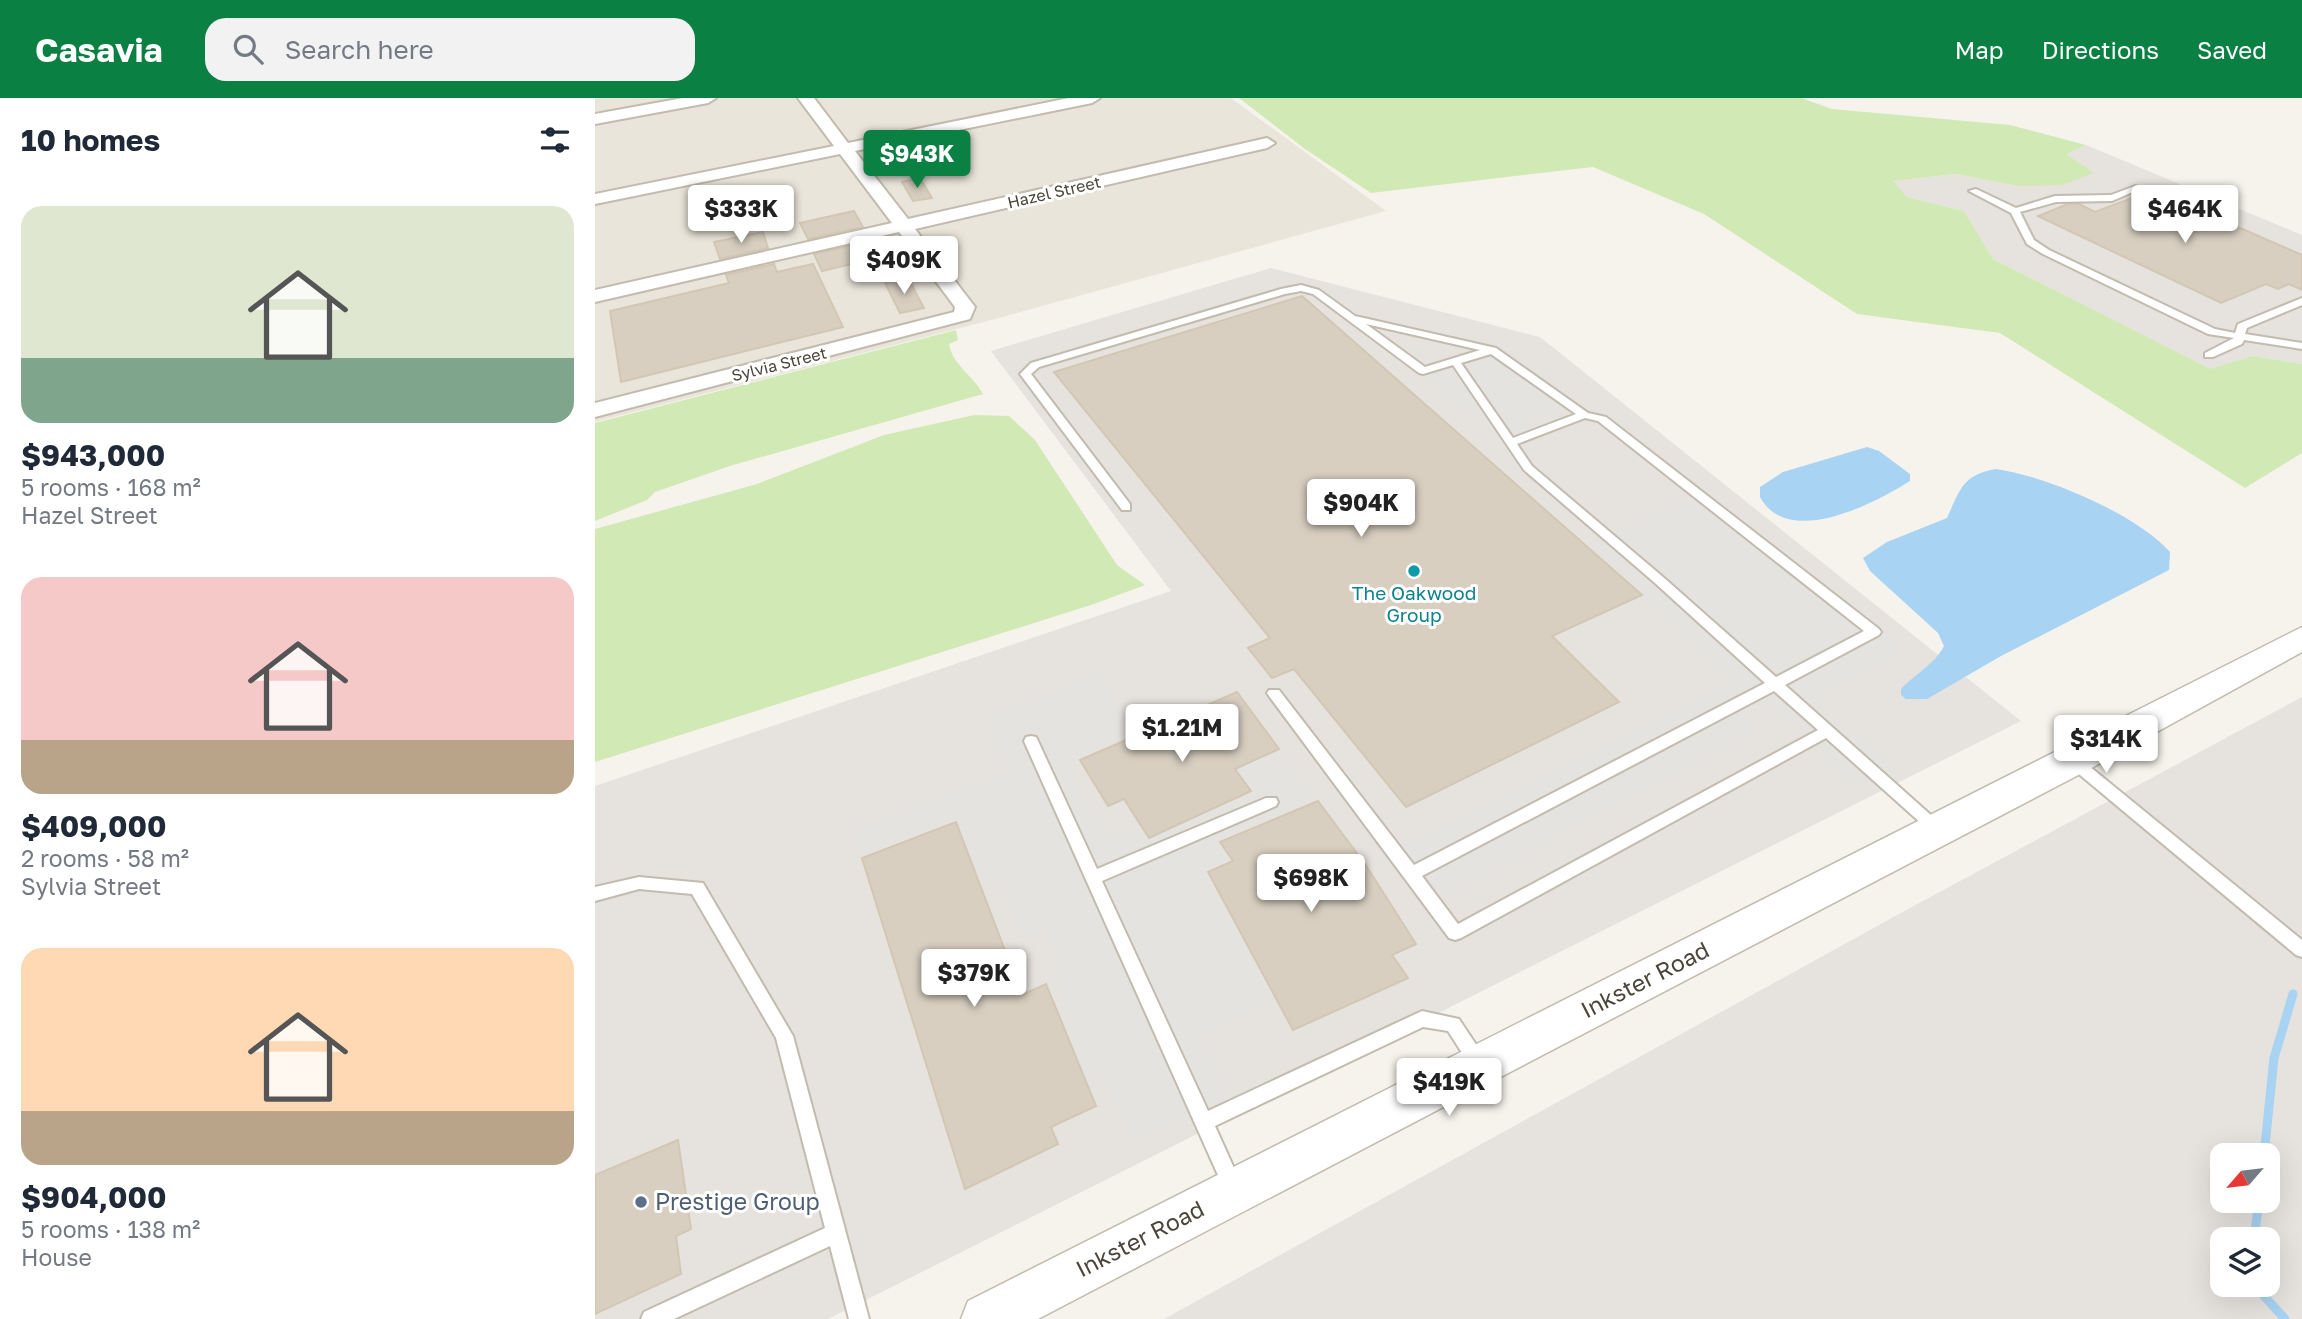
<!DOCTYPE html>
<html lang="en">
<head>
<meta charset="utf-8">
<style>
  body { margin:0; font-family:"Golos Text",sans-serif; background:#f2f2f3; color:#1f2937; height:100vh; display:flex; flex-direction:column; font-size:26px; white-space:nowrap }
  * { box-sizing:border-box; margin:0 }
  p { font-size:23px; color:#747a83 }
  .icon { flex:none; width:38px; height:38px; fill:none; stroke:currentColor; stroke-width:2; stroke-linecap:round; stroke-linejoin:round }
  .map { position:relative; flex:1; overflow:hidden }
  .panel { display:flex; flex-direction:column; background:#fff; width:595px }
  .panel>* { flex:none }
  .needle { width:46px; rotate:242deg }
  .fabs { position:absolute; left:1615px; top:1045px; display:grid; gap:14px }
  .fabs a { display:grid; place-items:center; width:70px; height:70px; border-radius:14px; background:#fff; box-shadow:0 7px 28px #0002; font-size:35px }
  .price { position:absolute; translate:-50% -60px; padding:0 16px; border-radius:7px; background:#fff; color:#222; font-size:23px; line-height:46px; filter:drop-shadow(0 2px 4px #0008) }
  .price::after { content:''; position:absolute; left:50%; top:42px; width:21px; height:16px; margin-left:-10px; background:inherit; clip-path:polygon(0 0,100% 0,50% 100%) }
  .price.current { background:#0b8043; color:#fff }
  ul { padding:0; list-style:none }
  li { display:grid; align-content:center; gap:14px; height:371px; padding:0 21px }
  li span { display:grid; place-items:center; height:217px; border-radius:21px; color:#555 }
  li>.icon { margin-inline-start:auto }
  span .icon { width:126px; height:126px; fill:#fffc; stroke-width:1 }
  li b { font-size:30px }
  h2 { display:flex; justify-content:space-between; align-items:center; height:84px; padding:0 21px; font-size:30px }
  header { display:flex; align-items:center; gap:42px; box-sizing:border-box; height:98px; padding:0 35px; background:#0b8043; color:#fff }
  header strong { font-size:33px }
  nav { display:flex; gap:38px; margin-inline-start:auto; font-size:24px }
  .search { width:490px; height:63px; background:#f2f2f3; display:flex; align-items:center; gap:18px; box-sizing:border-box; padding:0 24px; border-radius:21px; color:#747a83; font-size:26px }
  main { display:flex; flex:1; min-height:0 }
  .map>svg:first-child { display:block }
  .residential { fill:#eae5da }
  .industrial { fill:#e6e2dd; fill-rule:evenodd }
  .green { fill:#d1eab5 }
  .parking { fill:#e5e3e0 }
  .water { fill:#a8d3f2 }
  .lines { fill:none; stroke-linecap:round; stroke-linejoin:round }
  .stream { stroke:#a8d3f2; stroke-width:9 }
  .building { fill:#d8cfc1; stroke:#d3c7b4; stroke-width:2 }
  .service-casing { stroke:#c2bbae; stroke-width:4 }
  .minor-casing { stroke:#c2bbae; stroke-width:4 }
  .tertiary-casing { stroke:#c2bbae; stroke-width:3 }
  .service { fill:#fff; fill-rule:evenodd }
  .minor { fill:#fff; fill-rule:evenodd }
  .tertiary { fill:#fff; fill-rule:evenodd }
  .culture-dot { fill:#0f9aa8; stroke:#fff; stroke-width:2.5 }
  .service-dot { fill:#5c6f8a; stroke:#fff; stroke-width:2.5 }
  .labels { text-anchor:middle; stroke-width:6; stroke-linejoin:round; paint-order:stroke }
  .far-street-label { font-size:16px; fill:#4b4439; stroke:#fff }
  .culture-label { font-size:19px; fill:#0d838f; stroke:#fff }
  .near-street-label { font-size:23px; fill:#4b4439; stroke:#fff }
  .near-service-label { font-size:23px; fill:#4e5e75; stroke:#fff; text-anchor:start }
</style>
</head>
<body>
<header>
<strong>Casavia</strong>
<div class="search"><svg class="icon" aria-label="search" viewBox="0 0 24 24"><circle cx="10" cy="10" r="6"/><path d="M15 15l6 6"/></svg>Search here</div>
<nav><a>Map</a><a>Directions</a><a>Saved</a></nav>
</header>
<main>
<section class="panel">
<h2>10 homes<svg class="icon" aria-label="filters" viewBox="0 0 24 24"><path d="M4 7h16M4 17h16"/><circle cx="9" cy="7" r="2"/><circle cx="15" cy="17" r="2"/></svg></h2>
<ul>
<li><span style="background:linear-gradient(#dfe7d0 70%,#7fa58c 0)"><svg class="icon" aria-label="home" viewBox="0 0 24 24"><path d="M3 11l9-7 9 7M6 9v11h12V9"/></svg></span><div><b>$943,000</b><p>5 rooms · 168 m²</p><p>Hazel Street</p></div></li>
<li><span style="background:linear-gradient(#f6c9c9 75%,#b9a48a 0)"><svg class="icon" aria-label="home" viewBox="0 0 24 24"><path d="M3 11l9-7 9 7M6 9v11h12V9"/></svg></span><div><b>$409,000</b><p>2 rooms · 58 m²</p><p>Sylvia Street</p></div></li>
<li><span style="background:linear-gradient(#ffd9b3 75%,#b9a48a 0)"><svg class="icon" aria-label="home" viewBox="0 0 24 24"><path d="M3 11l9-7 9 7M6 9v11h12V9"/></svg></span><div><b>$904,000</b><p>5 rooms · 138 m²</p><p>House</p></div></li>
</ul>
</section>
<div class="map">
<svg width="1707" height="1221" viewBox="0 0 1707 1221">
  <rect width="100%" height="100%" fill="#f6f3ec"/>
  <path class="residential" d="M 0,0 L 636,0 L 791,113 L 404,220 L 0,324 Z"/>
  <g class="industrial">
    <path d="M 1491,47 L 1707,137 L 1707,266 L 1658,258 L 1615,272 L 1398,161 L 1369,113 L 1312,99 L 1297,83 L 1361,76 L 1422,88 L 1498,75 L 1470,56 Z"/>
    <path d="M 676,170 L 945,239 L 1426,623 L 233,1221 L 0,1221 L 0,688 L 576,493 L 396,253 Z"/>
    <path d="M 1707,599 L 1707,1221 L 569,1221 L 1313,811 ZM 1628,1057 L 1673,1057 L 1673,1102 L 1628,1102 ZM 1628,1141 L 1673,1141 L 1673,1186 L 1628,1186 Z"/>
  </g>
  <g class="green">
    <path d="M 644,0 L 1206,0 L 1237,11 L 1415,27 L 1491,47 L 1471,56 L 1499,75 L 1467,87 L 1422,88 L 1361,76 L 1298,83 L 1312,99 L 1369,113 L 1398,161 L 1615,271 L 1658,258 L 1707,266 L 1707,355 L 1650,390 L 1405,235 L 1262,216 L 1109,116 L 998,69 L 776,95 L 710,51 Z"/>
    <path d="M 361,232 L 363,242 L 354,246 C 358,268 378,277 388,296 L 135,368 L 60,394 L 52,402 L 0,423 L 0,325 Z"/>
    <path d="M 379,317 L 414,318 L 440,342 L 522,467 L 550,487 L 499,506 L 0,664 L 0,431 L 162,386 L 289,337 Z"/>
  </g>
  <g class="parking">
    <path d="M 904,245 L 980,304 L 929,323 L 939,367 L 1019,434 L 1108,395 L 1311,552 L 1222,600 L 1305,675 L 1267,694 L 1185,619 L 1168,608 L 1155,613 L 1152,618 L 1166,631 L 829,810 L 789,755 L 1136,581 L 991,448 L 1004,441 L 916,365 L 883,324 L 820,271 Z"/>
    <path d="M 507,573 L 536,628 L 561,618 L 566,626 L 472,667 L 515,739 L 544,726 L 554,740 L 656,694 L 641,671 L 683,652 L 720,703 L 625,744 L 637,763 L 612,774 L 681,902 L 606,939 L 635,1000 L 537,1046 L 512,989 L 497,995 L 462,910 L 466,909 L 463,903 L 469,900 L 462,881 L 464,871 L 449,834 L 427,842 L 403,782 L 386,789 L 361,725 L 267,760 L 258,730 L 412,673 L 389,620 Z"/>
  </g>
  <g class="water">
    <path d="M 1272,349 L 1284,353 L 1315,376 L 1315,383 C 1280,405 1193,451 1165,399 L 1165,389 L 1188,374 Z"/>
    <path d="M 1401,371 C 1451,378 1541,416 1575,454 L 1574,472 L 1406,558 L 1332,601 L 1311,601 L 1306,597 L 1306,591 C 1320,576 1339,567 1349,548 L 1343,535 L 1275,473 L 1268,460 L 1292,444 L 1352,420 C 1365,392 1367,377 1401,371 Z"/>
  </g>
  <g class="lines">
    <g class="stream">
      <path d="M 1669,1057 L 1679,960 L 1698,896"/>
      <path d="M 1659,1141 L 1664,1102"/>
      <path d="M 1658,1186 L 1690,1221"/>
    </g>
  </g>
  <g class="building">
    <path d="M 325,80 L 337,100 L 318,103 L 307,84 Z"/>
    <path d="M 1558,92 L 1707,157 L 1707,192 L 1694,186 L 1683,191 L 1671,186 L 1626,205 L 1443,118 L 1473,106 L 1484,106 L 1500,114 Z"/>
    <path d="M 259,113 L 268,129 L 213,141 L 205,125 Z"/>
    <path d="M 168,134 L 173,150 L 125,161 L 119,144 Z"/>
    <path d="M 277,143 L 286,159 L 227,173 L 219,156 Z"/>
    <path d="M 179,166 L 182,174 L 218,166 L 248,229 L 26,284 L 15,213 L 134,185 L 131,177 Z"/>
    <path d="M 313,180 L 329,210 L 305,215 L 290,185 Z"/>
    <path d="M 707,198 L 1047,497 L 957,538 L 1024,604 L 811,709 L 699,571 L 677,580 L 653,550 L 675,540 L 459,274 Z"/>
    <path d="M 642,594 L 684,651 L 640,671 L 656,693 L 554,740 L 529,701 L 513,708 L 485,662 Z"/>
    <path d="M 723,703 L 770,766 L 821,846 L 797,857 L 813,880 L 698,932 L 613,774 L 638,763 L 625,744 Z"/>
    <path d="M 361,724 L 427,897 L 451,886 L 501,1008 L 456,1029 L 463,1046 L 370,1091 L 267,760 Z"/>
    <path d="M 83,1042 L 96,1131 L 81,1138 L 86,1176 L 0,1216 L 0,1077 Z"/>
  </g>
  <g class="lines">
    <g class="service-casing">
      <g id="service">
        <path d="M 1540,88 L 1547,90 L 1517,103 L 1461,104 L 1425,114 L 1439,142 L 1454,152 L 1620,231 L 1640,235 L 1643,226 L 1707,200 L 1707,207 L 1652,230 L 1650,236 L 1707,245 L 1707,251 L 1649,242 L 1647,246 L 1618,259 L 1610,259 L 1610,255 L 1639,240 L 1613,236 L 1448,156 L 1432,146 L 1416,115 L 1374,93 L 1381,91 L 1421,110 L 1460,98 L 1516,97 Z"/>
        <path d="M 706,187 L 724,192 L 760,218 L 901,250 L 993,315 L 1011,319 L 1284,531 L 1286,534 L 1284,537 L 1190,587 L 1347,727 L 1350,731 L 1347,735 L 1342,737 L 1337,735 L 1231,640 L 866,840 L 860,842 L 854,840 L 674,598 L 672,595 L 674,592 L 684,592 L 819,767 L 1170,585 L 1060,485 L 929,372 L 858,267 L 828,276 L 824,275 L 718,196 L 706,193 L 690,196 L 444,269 L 436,276 L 535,406 L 535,412 L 527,412 L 425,276 L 436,265 L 686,191 ZM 771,226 L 885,252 L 830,269 ZM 896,256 L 981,316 L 918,340 L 866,265 ZM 990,320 L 1003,323 L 1269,533 L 1181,579 L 1068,479 L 937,368 L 922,346 ZM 1179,593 L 1223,632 L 863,826 L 827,778 Z"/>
        <path d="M 436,638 L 441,639 L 443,643 L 502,771 L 671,700 L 681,700 L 683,704 L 681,708 L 507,783 L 613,1013 L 827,913 L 864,921 L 890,960 L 893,966 L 890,972 L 884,974 L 878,972 L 853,933 L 828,929 L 620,1028 L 647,1088 L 645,1095 L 638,1097 L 631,1095 L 429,643 L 431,639 Z"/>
        <path d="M 1478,658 L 1483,659 L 1707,842 L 1707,859 L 1701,857 L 1473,667 L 1471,663 L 1473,659 Z"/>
        <path d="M 44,779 L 108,785 L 198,938 L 274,1221 L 254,1221 L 235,1148 L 79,1221 L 46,1221 L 49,1214 L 230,1130 L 181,940 L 97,796 L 44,791 L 0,803 L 0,789 Z"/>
      </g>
    </g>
    <g class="minor-casing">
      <g id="minor">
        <path d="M 88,0 L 121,0 L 113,5 L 0,26 L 0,16 Z"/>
        <path d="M 203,0 L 219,0 L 253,45 L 474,0 L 505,0 L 497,5 L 260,53 L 313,121 L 672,40 L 680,45 L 672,50 L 320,131 L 380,209 L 375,221 L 0,319 L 0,305 L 359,214 L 360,209 L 304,134 L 0,204 L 0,192 L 297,125 L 245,56 L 0,106 L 0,96 L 239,48 Z"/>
      </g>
    </g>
    <g class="tertiary-casing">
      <path id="tertiary" d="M 1707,529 L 1707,554 L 1491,673 L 443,1221 L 366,1221 L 373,1203 Z"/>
    </g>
    <use href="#service" class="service"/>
    <use href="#minor" class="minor"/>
    <use href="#tertiary" class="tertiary"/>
  </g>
  <circle class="culture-dot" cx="819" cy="473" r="7"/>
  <circle class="service-dot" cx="46" cy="1104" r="7"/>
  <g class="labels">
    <g class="far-street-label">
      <text transform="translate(459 94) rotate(-13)" y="6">Hazel Street</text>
      <text transform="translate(184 266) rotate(-14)" y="6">Sylvia Street</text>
    </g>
    <g class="culture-label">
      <text x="819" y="502">The Oakwood<tspan x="819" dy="22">Group</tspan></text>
    </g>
    <g class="near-street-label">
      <text transform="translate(1050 882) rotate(-27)" y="8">Inkster Road</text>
      <text transform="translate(545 1141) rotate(-27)" y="8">Inkster Road</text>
    </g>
    <g class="near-service-label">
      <text x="60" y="1112">Prestige Group</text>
    </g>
  </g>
</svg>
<div class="fabs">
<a><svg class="needle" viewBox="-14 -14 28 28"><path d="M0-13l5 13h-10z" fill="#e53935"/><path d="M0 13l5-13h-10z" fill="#747a83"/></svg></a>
<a><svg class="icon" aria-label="layers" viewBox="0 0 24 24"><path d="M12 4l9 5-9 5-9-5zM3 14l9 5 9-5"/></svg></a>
</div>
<b class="price current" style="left:322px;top:92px">$943K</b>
<b class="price" style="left:146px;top:147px">$333K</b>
<b class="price" style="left:1590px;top:147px">$464K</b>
<b class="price" style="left:309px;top:198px">$409K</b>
<b class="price" style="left:766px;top:441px">$904K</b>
<b class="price" style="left:587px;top:666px">$1.21M</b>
<b class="price" style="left:1511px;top:677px">$314K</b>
<b class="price" style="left:716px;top:816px">$698K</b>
<b class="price" style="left:379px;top:911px">$379K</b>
<b class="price" style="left:854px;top:1020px">$419K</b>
</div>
</main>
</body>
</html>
